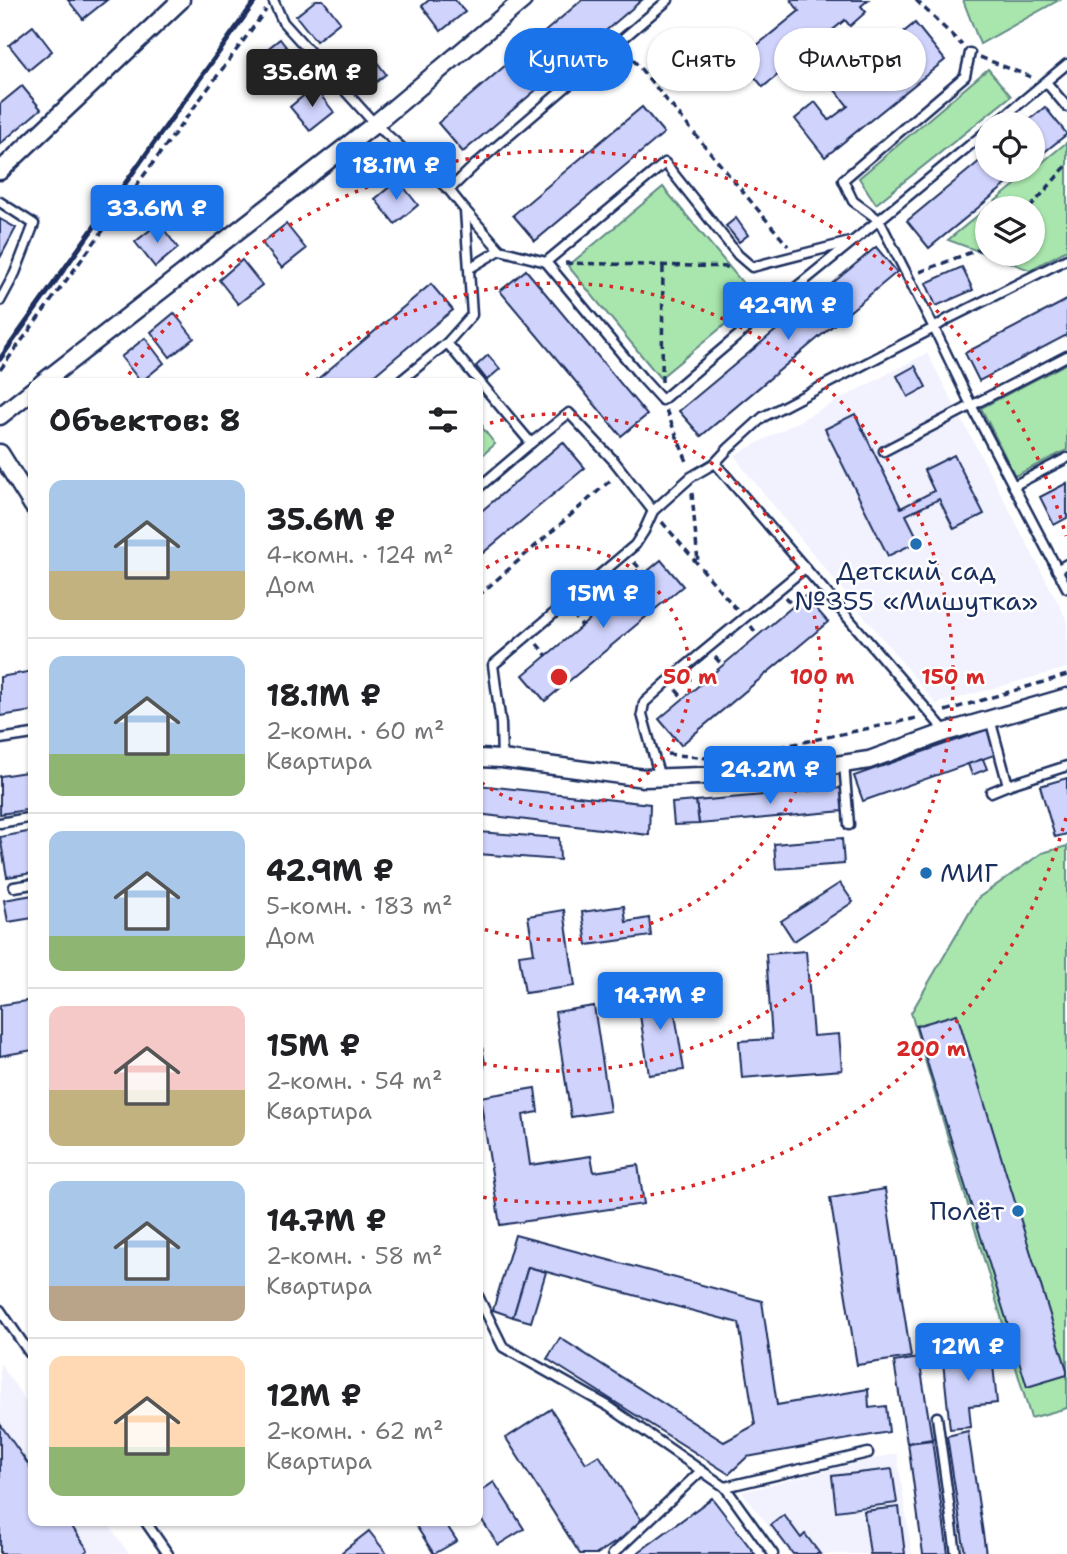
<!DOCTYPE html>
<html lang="ru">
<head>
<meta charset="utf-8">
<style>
  body { margin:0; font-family:"Shantell Sans",sans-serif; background:#f2f2f2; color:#202124; height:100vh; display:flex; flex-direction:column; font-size:26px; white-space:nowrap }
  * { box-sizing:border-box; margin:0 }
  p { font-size:23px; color:#757577 }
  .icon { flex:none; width:38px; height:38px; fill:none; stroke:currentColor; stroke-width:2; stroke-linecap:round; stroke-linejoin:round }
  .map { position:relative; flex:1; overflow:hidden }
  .panel { position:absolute; left:28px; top:378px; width:455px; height:1148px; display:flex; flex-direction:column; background:#fff; border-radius:14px; box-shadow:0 2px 5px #0004 }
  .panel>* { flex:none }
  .hud { position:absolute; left:504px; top:28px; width:457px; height:63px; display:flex; gap:14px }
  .buttons { position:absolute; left:975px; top:112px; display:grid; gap:14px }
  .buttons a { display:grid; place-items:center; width:70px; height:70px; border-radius:50%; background:#fff; box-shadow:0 2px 5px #0004; font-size:35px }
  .price { position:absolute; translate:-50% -60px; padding:0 16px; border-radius:7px; background:#1a73e8; color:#fff; font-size:23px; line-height:46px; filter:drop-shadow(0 2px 4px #0008) }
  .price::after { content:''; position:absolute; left:50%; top:42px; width:21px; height:16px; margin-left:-10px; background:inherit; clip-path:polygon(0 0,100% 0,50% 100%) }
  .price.active { background:#222; color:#fff }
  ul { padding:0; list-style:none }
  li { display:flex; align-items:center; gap:21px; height:175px; padding:0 21px }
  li+li { border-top:2px solid #e0e0e0 }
  li span { display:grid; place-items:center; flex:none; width:196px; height:140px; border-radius:14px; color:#555 }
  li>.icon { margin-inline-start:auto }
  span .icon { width:84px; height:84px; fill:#fffc; stroke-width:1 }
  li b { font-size:30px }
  h2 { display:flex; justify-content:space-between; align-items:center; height:84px; padding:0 21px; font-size:30px }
  .tag { padding:0 24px; border-radius:32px; background:#fff; box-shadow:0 2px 5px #0004; font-size:24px; line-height:63px }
  .tag.active { background:#1a73e8; color:#fff }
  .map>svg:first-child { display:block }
  .built { fill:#f1f2fe }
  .green { fill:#a9e6ad; stroke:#628a86; stroke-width:2; fill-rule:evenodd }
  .building { fill:#d0d3fc; stroke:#1b2f5e; stroke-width:2 }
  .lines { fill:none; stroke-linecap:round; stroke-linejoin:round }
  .lane-casing { stroke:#1b2f5e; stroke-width:13 }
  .street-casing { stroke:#1b2f5e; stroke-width:21 }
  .path { stroke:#1b2f5e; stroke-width:3.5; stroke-dasharray:7 5; stroke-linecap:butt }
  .lane { stroke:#fff; stroke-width:8 }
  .street { stroke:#fff; stroke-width:16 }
  .rail { stroke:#1b2f5e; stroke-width:5 }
  .ring { fill:none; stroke:#d62828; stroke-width:3.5; stroke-dasharray:3.5 7 }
  .poi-dot { fill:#1f6fb2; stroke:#fff; stroke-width:2.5 }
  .labels { text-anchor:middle; stroke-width:5; stroke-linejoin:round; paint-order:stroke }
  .poi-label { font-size:26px; fill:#1b2f5e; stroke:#fff }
  .centre { fill:#d62828; stroke:#fff; stroke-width:3.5 }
  .ring-label { font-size:21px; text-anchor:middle; font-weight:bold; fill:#d62828; stroke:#fff; stroke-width:5; stroke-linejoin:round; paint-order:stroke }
</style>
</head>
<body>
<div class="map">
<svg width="1067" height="1554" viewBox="0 0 1067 1554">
  <rect width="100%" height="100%" fill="#fff"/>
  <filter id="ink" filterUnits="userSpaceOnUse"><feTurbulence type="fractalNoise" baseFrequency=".0143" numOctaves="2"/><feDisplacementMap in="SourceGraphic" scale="14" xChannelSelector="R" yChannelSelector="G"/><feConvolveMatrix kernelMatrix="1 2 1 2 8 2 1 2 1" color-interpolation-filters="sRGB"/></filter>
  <g filter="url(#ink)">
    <g class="built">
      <path d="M 927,353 L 1067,620 L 1067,668 L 936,704 L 742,467 L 735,455 Z"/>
      <path d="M 0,1363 L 33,1412 L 33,1521 L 106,1521 L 129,1554 L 0,1554 Z"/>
      <path d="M 897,1453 L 912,1554 L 790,1554 L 742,1492 Z"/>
    </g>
    <g class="green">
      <path d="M 963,0 L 1059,0 L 980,44 Z"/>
      <path d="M 988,69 L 1011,96 L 876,204 L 859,178 Z"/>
      <path d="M 1067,142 L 1067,250 L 1030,270 L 948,240 ZM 987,208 L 1032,208 L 1032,254 L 987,254 Z"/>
      <path d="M 663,187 L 756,299 L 660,378 L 568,266 Z"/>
      <path d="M 1067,363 L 1067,450 L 1015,476 L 981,408 Z"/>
      <path d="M 478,422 L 495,444 L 478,459 Z"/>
      <path d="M 1067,846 L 1067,1408 L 1031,1418 L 911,1013 L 978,898 L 1042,853 Z"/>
    </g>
    <g class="building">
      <path d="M 68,0 L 107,0 L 83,19 Z"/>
      <path d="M 316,0 L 323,0 L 340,22 L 316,41 L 296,16 Z"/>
      <path d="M 429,0 L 455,0 L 465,12 L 441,31 L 422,6 Z"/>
      <path d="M 582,0 L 642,0 L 463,152 L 438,123 Z"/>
      <path d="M 791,0 L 868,0 L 861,6 L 866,12 L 850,26 L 845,20 L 763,87 L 740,59 L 799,11 Z"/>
      <path d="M 915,23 L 945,60 L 825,157 L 795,119 L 815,102 L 829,120 L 848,106 L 825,78 L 850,57 L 873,84 L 889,71 L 879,58 L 893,47 L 904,61 L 914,53 L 900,35 Z"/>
      <path d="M 33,26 L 52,51 L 29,70 L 9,45 Z"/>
      <path d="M 280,39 L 301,66 L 282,81 L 261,54 Z"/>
      <path d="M 367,49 L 386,74 L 363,93 L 343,68 Z"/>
      <path d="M 22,86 L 41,109 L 0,144 L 0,104 Z"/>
      <path d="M 314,87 L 334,112 L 310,131 L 290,107 Z"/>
      <path d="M 642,107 L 664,133 L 535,241 L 513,215 Z"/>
      <path d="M 1045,107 L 1067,134 L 1032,162 L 1032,124 L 1024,124 Z"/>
      <path d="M 987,155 L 987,170 L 1024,170 L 929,248 L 907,221 Z"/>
      <path d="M 398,180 L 418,205 L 395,224 L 375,199 Z"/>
      <path d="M 736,218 L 748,235 L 739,242 L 726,226 Z"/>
      <path d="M 0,219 L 16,228 L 0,258 Z"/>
      <path d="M 159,223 L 178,248 L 155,267 L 135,242 Z"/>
      <path d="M 286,224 L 306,249 L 282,268 L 262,243 Z"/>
      <path d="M 876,247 L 897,272 L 701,436 L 679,411 Z"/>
      <path d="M 242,260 L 262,285 L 238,304 L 219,280 Z"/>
      <path d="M 962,267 L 973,290 L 936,306 L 926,283 Z"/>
      <path d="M 526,270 L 647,415 L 621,436 L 500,291 Z"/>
      <path d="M 431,284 L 453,310 L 438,322 L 365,383 L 313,383 Z"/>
      <path d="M 1067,300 L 1067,335 L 979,381 L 965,353 Z"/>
      <path d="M 174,313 L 194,338 L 170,357 L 151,332 Z"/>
      <path d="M 145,338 L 164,363 L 141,382 L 121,357 Z"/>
      <path d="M 488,355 L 500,369 L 487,380 L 476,366 Z"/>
      <path d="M 915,366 L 926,387 L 908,397 L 897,376 Z"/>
      <path d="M 855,414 L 901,508 L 934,491 L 924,470 L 954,455 L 984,514 L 954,529 L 939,499 L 906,515 L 919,541 L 888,556 L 825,429 Z"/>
      <path d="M 563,442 L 585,468 L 478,557 L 478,514 Z"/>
      <path d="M 1067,483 L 1067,518 L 1054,525 L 1040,497 Z"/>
      <path d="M 661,560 L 683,586 L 545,701 L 523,675 Z"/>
      <path d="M 805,596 L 828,622 L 681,745 L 659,719 Z"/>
      <path d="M 33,671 L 33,711 L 0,716 L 0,677 Z"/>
      <path d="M 988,729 L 997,754 L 863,801 L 854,776 Z"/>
      <path d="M 983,759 L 987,769 L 972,775 L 968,764 Z"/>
      <path d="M 33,771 L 33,809 L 0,814 L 0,776 Z"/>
      <path d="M 1067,778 L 1067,834 L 1055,837 L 1040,786 Z"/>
      <path d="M 478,785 L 650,804 L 649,835 L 478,814 Z"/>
      <path d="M 841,788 L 843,811 L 699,824 L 696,801 Z"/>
      <path d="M 696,801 L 699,824 L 674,825 L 672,803 Z"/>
      <path d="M 33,831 L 33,873 L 7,877 L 0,837 Z"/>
      <path d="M 478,832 L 559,838 L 560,860 L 478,854 Z"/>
      <path d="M 842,838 L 844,864 L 776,869 L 774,844 Z"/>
      <path d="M 840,883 L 853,902 L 794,941 L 781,921 Z"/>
      <path d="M 33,895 L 33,918 L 8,922 L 4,900 Z"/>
      <path d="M 624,906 L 626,922 L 649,918 L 651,936 L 587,945 L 582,912 Z"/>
      <path d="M 564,910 L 575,986 L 525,993 L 519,955 L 534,953 L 528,916 Z"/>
      <path d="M 806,951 L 813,1036 L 839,1034 L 842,1070 L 742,1078 L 739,1041 L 772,1039 L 766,954 Z"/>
      <path d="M 671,989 L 684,1070 L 649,1075 L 637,995 Z"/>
      <path d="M 33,1000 L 33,1050 L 0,1056 L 0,1005 Z"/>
      <path d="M 594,1006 L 610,1111 L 571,1117 L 555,1012 Z"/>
      <path d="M 957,1014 L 1067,1370 L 1067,1375 L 1027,1387 L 916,1026 Z"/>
      <path d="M 478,1026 L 485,1063 L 478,1089 Z"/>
      <path d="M 535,1088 L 538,1112 L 523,1115 L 530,1165 L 591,1156 L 594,1172 L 638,1165 L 644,1204 L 500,1225 L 480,1097 Z"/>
      <path d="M 885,1189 L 911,1357 L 857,1365 L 830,1198 Z"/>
      <path d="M 515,1235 L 762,1301 L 777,1405 L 868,1389 L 869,1408 L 886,1406 L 889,1432 L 747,1457 L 729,1474 L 547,1359 L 560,1338 L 724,1442 L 755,1425 L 739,1323 L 528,1267 L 513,1317 L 493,1310 Z"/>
      <path d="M 528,1267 L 546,1272 L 531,1322 L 513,1317 Z"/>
      <path d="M 991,1346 L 997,1403 L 969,1406 L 971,1427 L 950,1429 L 942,1352 Z"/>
      <path d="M 919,1358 L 932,1439 L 907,1443 L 894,1362 Z"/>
      <path d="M 551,1409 L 586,1463 L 599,1455 L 644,1524 L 597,1554 L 580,1554 L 506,1438 Z"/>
      <path d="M 0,1424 L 33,1471 L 33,1521 L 68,1521 L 88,1550 L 83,1554 L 0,1554 Z"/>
      <path d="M 968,1431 L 986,1554 L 965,1554 L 947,1436 Z"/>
      <path d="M 932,1440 L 948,1554 L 923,1554 L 908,1443 Z"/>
      <path d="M 892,1469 L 897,1503 L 836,1511 L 832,1476 Z"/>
      <path d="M 494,1482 L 524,1529 L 498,1545 L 478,1514 L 478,1493 Z"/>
      <path d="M 712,1498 L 755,1554 L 636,1554 Z"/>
      <path d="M 899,1507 L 905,1554 L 870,1554 L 864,1511 Z"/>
      <path d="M 784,1515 L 801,1538 L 805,1534 L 820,1554 L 793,1554 L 771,1525 Z"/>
      <path d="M 413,1521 L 444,1521 L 457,1541 L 434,1554 Z"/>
      <path d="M 369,1531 L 387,1554 L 343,1554 L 342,1552 Z"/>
    </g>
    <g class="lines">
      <g class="lane-casing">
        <g id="lane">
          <path d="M 273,0 L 283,22 L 375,124 L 449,190"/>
          <path d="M 1046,82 L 1067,107"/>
          <path d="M 995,124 L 1067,64"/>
          <path d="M 987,131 L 879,220 L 934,328 L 971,405 L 1067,588"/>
          <path d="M 0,202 L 34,224 L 15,273 L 0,301"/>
          <path d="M 465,210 L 500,250 L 546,262"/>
          <path d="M 850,242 L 752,267 L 738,255 L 665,163 L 546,262 L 642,378 L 662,400 L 767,311 L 879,220 L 853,201 L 843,180 L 965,76 L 970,53"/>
          <path d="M 470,268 L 500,250"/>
          <path d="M 398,383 L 447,343"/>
          <path d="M 531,443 L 569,413 L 614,461 L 653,511"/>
          <path d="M 884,451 L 1067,356"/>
          <path d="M 715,463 L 946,732"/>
          <path d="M 1013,486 L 1067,458"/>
          <path d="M 478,488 L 531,443 L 447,343 L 472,315 L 465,210 L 449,190 L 476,164 L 668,0"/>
          <path d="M 1057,570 L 1067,564"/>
          <path d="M 990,719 L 1008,785 L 991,792"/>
          <path d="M 0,739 L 33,734"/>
          <path d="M 502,759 L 501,724 L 493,665 L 635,545 L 644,531 L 653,511 L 691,477 L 715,463 L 729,448 L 763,417 L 934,328 L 948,319 L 1067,259"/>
          <path d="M 844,764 L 849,825"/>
          <path d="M 660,778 L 642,714 L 644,703 L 675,675 L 805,568"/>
          <path d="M 1008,785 L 1067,766"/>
          <path d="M 0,823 L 33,817"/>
          <path d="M 14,887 L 33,884"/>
          <path d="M 478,1296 L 503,1347 L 608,1406 L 725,1487 L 773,1554"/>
          <path d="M 0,1310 L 33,1358"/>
          <path d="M 937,1417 L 956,1554"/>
          <path d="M 725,1487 L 868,1453"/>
          <path d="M 145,1521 L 168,1554"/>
          <path d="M 613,1554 L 701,1471"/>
        </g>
      </g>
      <g class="street-casing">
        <g id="street">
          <path d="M 0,171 L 181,0"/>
          <path d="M 42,383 L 375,124 L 523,0"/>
          <path d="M 0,416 L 33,390"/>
          <path d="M 0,453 L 33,506"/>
          <path d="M 478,758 L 502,759 L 644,778 L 783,773 L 869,760 L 946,732 L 1067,697"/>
        </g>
      </g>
      <g class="path">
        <path d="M 916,0 L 962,45"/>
        <path d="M 625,50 L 788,246"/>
        <path d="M 980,57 L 1031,77"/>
        <path d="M 1030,208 L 1067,165"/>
        <path d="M 565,263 L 732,267"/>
        <path d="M 920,272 L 987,246"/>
        <path d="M 0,370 L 266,10"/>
        <path d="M 662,382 L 663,265"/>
        <path d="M 666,410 L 688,464"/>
        <path d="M 692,493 L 698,563"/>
        <path d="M 662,522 L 737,610"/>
        <path d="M 634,562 L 645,574"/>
        <path d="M 606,586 L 616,597"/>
        <path d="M 478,596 L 612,479"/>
        <path d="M 785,597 L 793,606"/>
        <path d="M 573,614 L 582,626"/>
        <path d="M 751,626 L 758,636"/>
        <path d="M 537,644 L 547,656"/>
        <path d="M 715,657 L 723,666"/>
        <path d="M 676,690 L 684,699"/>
        <path d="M 945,711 L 1067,675"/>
        <path d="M 667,754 L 708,758"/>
        <path d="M 733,757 L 917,718"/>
      </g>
      <use href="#lane" class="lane"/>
      <use href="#street" class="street"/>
      <path class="rail" d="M 0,359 L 256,0"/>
    </g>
  </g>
  <g class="ring">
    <path d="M478 574A131 131 0 1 1 478 780"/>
    <path d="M480 426A263 263 0 1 1 480 928"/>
    <path d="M298 382A394 394 0 1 1 480 1063"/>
    <path d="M1066 818A526 526 0 0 1 481 1197M33 691A526 526 0 0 1 33 663M123 383A526 526 0 0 1 1066 536"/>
  </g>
  <g class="poi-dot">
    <circle cx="916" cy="544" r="7"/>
    <circle cx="926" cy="873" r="7"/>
    <circle cx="1018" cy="1211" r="7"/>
  </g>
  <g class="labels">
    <g class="poi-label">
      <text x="916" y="580">Детский сад<tspan x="916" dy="30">№355 «Мишутка»</tspan></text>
      <text x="940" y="882" text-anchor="start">МИГ</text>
      <text x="1004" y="1220" text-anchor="end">Полёт</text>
    </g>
  </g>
  <circle cx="559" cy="677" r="10" class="centre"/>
  <g class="ring-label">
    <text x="690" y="684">50 m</text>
    <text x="822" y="684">100 m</text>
    <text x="953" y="684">150 m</text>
    <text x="931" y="1056">200 m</text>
  </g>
</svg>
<div class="buttons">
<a><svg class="icon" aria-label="locate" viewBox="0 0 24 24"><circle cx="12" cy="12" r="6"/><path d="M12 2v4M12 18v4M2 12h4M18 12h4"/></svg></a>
<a><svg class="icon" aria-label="layers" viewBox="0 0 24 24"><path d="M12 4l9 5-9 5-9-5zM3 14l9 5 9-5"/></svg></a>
</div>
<b class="price active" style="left:312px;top:109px">35.6M ₽</b>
<b class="price" style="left:396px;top:202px">18.1M ₽</b>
<b class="price" style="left:157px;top:245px">33.6M ₽</b>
<b class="price" style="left:788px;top:342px">42.9M ₽</b>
<b class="price" style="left:603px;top:630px">15M ₽</b>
<b class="price" style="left:770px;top:806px">24.2M ₽</b>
<b class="price" style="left:660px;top:1032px">14.7M ₽</b>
<b class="price" style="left:968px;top:1383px">12M ₽</b>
<div class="hud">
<a class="tag active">Купить</a>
<a class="tag">Снять</a>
<a class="tag">Фильтры</a>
</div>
<section class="panel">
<h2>Объектов: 8<svg class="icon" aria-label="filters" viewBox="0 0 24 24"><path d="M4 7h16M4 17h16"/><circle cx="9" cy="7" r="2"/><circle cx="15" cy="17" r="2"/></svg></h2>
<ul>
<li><span style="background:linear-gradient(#a9c7e8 65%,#c2b280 0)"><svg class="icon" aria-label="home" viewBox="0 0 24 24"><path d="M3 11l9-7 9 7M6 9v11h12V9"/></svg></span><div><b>35.6M ₽</b><p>4-комн. · 124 m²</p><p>Дом</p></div></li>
<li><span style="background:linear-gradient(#a9c7e8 70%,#8fb573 0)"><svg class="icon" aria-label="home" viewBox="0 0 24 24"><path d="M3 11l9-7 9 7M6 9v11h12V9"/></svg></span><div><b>18.1M ₽</b><p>2-комн. · 60 m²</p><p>Квартира</p></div></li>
<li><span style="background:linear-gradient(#a9c7e8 75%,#8fb573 0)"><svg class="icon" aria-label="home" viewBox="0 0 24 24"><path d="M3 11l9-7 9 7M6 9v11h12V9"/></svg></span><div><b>42.9M ₽</b><p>5-комн. · 183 m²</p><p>Дом</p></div></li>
<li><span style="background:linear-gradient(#f6c9c9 60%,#c2b280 0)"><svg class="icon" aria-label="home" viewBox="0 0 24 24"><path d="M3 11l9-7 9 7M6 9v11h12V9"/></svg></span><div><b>15M ₽</b><p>2-комн. · 54 m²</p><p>Квартира</p></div></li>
<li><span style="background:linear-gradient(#a9c7e8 75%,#b9a48a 0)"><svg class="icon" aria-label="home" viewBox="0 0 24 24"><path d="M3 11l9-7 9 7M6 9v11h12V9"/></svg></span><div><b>14.7M ₽</b><p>2-комн. · 58 m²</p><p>Квартира</p></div></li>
<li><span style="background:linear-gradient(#ffd9b3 65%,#8fb573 0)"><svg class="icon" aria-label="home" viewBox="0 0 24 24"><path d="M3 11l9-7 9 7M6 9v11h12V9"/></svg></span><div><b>12M ₽</b><p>2-комн. · 62 m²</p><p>Квартира</p></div></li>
</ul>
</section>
</div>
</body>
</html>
